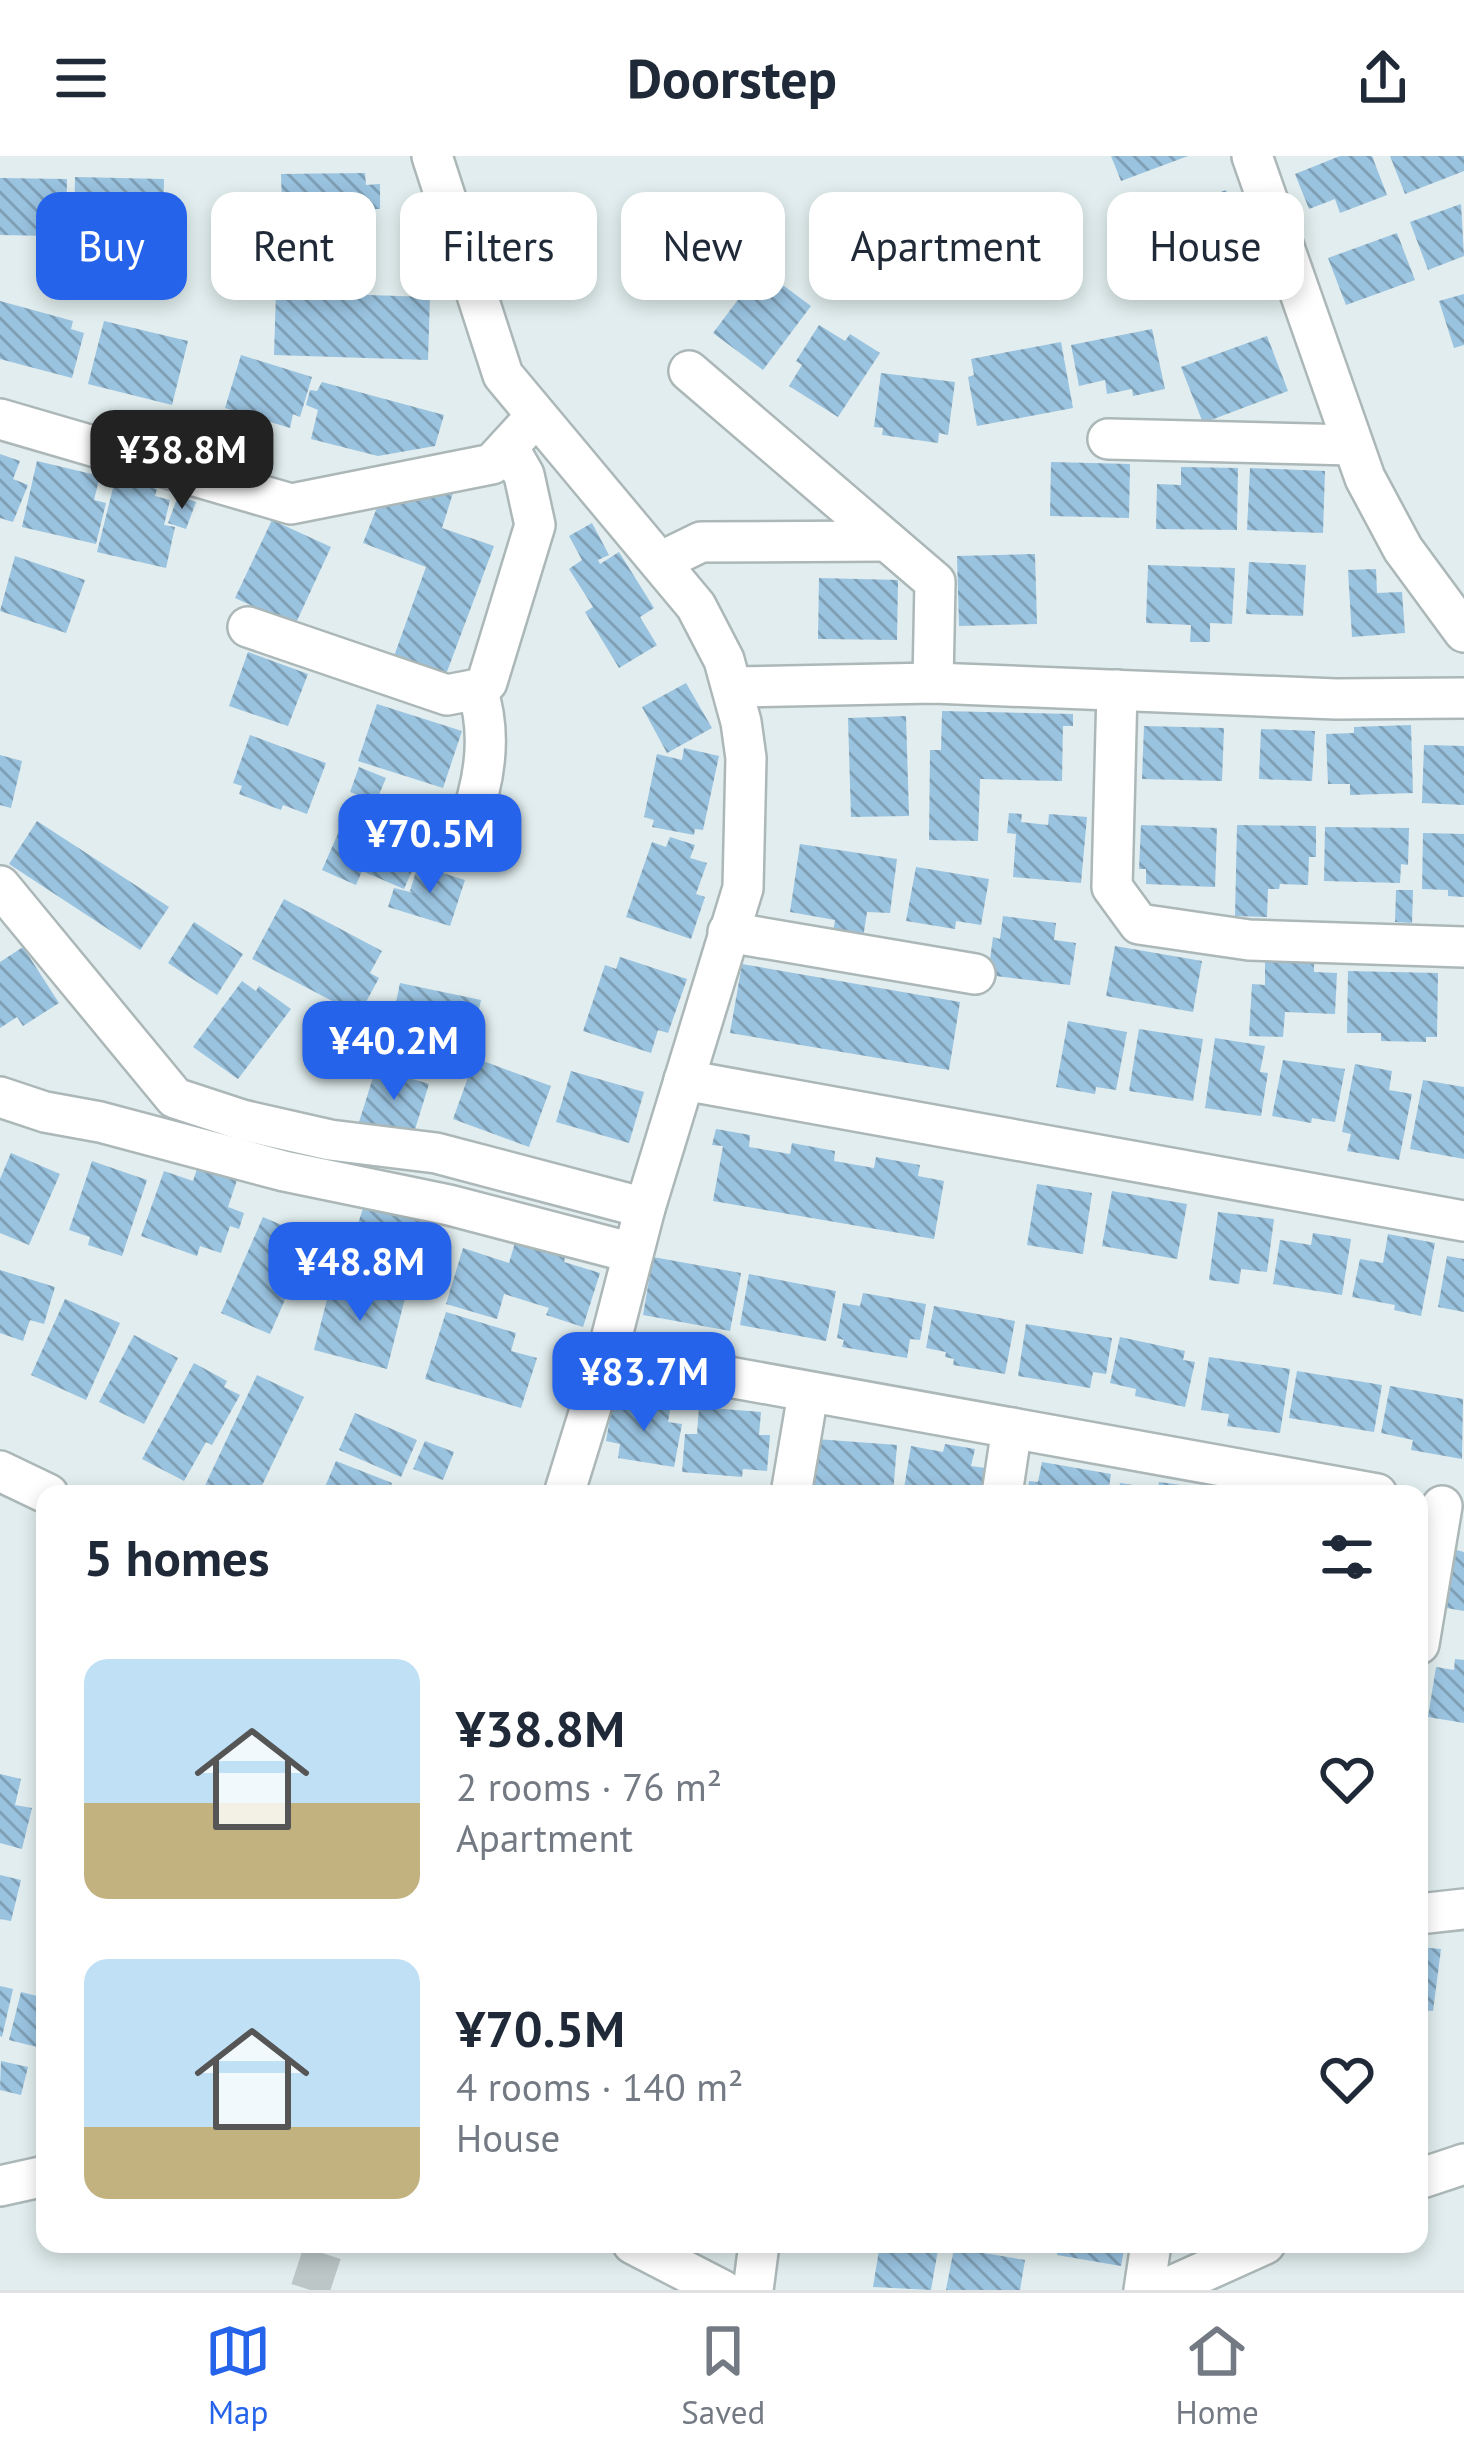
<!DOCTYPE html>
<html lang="en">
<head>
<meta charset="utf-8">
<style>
  body { margin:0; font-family:"PT Sans",sans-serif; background:#f2f2f3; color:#1f2937; height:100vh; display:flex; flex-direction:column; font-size:45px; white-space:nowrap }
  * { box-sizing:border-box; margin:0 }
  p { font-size:39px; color:#747a83 }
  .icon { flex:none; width:66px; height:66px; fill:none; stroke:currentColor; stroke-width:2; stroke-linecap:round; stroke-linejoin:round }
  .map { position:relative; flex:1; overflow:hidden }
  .details { position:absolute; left:36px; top:1329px; width:1392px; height:768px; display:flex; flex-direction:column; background:#fff; border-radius:24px; box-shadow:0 6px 18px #0003 }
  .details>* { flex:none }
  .top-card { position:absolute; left:36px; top:36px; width:1392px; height:108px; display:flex; gap:24px }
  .price { position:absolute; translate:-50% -102px; padding:0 27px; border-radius:24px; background:#2563eb; color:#fff; font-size:39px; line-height:78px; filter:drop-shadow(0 3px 6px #0008) }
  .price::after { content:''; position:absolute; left:50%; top:72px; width:36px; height:27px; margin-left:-18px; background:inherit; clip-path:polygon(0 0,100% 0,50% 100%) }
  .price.on { background:#222; color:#fff }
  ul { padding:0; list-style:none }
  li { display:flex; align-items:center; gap:36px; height:300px; padding:0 48px }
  li span { display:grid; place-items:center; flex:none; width:336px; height:240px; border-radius:24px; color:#555 }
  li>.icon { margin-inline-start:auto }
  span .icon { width:144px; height:144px; fill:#fffc; stroke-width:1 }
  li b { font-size:51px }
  h2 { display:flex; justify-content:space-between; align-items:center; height:144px; padding:0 48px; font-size:51px }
  .chip { padding:0 42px; border-radius:24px; background:#fff; box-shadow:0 6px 18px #0003; font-size:42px; line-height:108px }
  .chip.on { background:#2563eb; color:#fff }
  header { display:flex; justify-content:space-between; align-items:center; height:156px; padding:0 48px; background:#fff; font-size:54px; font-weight:700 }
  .tabs { display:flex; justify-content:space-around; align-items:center; height:168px; border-top:3px solid #e0e1e3; background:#fff; font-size:33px; color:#747a83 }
  .tabs a { display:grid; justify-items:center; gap:6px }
  .tabs .on { color:#2563eb }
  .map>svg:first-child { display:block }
  .building { fill:url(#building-back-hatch) }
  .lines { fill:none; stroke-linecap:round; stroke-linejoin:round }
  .street-tunnel { stroke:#bcc6c7; stroke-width:39; stroke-dasharray:39 20; stroke-linecap:butt }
  .street-casing { stroke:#acb7b8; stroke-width:44 }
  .street { stroke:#fff; stroke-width:39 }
</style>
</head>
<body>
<header><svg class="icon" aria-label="menu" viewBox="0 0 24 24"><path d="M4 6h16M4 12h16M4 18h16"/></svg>Doorstep<svg class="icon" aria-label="share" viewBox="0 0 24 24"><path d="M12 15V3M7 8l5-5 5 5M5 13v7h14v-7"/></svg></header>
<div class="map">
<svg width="1464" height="2134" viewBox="0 0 1464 2134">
  <defs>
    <pattern id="building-back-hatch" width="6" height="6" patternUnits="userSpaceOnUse" patternTransform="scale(3)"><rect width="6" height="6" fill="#9ac3e0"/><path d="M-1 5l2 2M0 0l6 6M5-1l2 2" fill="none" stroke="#7e9fb6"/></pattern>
  </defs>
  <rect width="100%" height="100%" fill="#e1edee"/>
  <g class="building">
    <path d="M 1111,0 L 1188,0 L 1121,25 Z"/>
    <path d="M 1340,0 L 1372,0 L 1387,39 L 1340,57 L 1335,43 L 1309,53 L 1295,18 Z"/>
    <path d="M 1390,0 L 1464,0 L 1464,15 L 1405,38 Z"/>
    <path d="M 365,17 L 366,29 L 380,28 L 380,53 L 367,53 L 368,86 L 308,87 L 308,78 L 283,79 L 281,18 Z"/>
    <path d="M 75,21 L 164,23 L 163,66 L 153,65 L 153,79 L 74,77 Z"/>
    <path d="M 0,22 L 67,23 L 66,68 L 55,68 L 55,80 L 0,79 Z"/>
    <path d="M 1226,34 L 1250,97 L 1196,118 L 1198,124 L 1159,140 L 1132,69 Z"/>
    <path d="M 1461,48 L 1464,100 L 1428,114 L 1410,66 Z"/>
    <path d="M 1397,77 L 1415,124 L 1346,149 L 1328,102 Z"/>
    <path d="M 761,113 L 811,150 L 763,214 L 713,177 Z"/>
    <path d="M 276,136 L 430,141 L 428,204 L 274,199 Z"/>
    <path d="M 1464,138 L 1464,189 L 1454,192 L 1439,145 Z"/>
    <path d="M 0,145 L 73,165 L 71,173 L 84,177 L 72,222 L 0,203 Z"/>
    <path d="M 104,165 L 188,185 L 172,249 L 88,228 Z"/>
    <path d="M 819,169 L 845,185 L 850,178 L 880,197 L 838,261 L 789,230 L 802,209 L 796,205 Z"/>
    <path d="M 1152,173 L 1165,233 L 1133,240 L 1132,233 L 1107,238 L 1105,224 L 1079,230 L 1071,189 Z"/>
    <path d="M 1267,180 L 1288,235 L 1203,267 L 1181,211 Z"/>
    <path d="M 1061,186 L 1073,252 L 977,270 L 968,221 L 974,219 L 971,203 Z"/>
    <path d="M 241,199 L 312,221 L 300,261 L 293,258 L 290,272 L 225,252 Z"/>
    <path d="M 881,217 L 955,226 L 948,279 L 939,277 L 938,287 L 882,279 L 883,272 L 874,271 Z"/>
    <path d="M 322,226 L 444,259 L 435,290 L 378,300 L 311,283 L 318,254 L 306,249 L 310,234 L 317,235 Z"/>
    <path d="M 0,298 L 20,305 L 13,323 L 28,329 L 13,366 L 0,362 Z"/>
    <path d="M 37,305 L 100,320 L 94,344 L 106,347 L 96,388 L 22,371 Z"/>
    <path d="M 1051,306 L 1130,308 L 1129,362 L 1050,360 Z"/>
    <path d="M 1181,311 L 1238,312 L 1237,374 L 1156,373 L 1157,328 L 1181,329 Z"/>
    <path d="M 1250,312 L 1325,315 L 1323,377 L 1247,374 Z"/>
    <path d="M 115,324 L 157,333 L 155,340 L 170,344 L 164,369 L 175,371 L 166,412 L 97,396 Z"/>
    <path d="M 453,337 L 442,372 L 494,390 L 445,521 L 393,503 L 426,411 L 363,387 L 378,349 Z"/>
    <path d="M 178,340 L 196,346 L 186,373 L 168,367 Z"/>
    <path d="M 272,364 L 331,391 L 295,469 L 235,442 Z"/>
    <path d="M 592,367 L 609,399 L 598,404 L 600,408 L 619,396 L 654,452 L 640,461 L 657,489 L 619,512 L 585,456 L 593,451 L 569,413 L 582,404 L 569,380 Z"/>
    <path d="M 1035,398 L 1037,468 L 959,470 L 957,400 Z"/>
    <path d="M 15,400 L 85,424 L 66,477 L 0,455 Z"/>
    <path d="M 1249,406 L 1306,409 L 1303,460 L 1246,458 Z"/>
    <path d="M 1148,409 L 1235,412 L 1232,468 L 1210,467 L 1210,486 L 1190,486 L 1191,469 L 1146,467 Z"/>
    <path d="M 1376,413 L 1377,437 L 1402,436 L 1405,477 L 1352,481 L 1348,414 Z"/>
    <path d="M 819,422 L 898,424 L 897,484 L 818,483 Z"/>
    <path d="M 248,496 L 308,518 L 288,570 L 229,550 Z"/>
    <path d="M 686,527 L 712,572 L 667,597 L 642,551 Z"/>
    <path d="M 377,548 L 462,575 L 443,632 L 358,605 Z"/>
    <path d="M 942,555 L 1073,558 L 1073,570 L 1063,570 L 1062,625 L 980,623 L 978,685 L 929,684 L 930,594 L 941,594 Z"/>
    <path d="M 906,560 L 909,660 L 851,661 L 848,562 Z"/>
    <path d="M 1411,569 L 1413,637 L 1350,639 L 1350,628 L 1328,628 L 1326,578 L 1354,577 L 1354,571 Z"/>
    <path d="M 1144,570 L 1224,572 L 1222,625 L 1142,623 Z"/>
    <path d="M 1261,573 L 1315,575 L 1312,625 L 1259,623 Z"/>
    <path d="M 250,579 L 326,607 L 307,658 L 283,649 L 281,654 L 239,638 L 242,630 L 233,627 Z"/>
    <path d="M 1424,589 L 1464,590 L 1464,649 L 1422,647 Z"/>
    <path d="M 684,592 L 719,600 L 703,674 L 695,673 L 694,679 L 652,671 L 654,664 L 644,661 L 657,598 L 682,604 Z"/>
    <path d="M 0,599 L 22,605 L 11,652 L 0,649 Z"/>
    <path d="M 359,611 L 386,622 L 376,646 L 350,636 Z"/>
    <path d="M 354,641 L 430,675 L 404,733 L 362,715 L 356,729 L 322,714 Z"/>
    <path d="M 1009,657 L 1022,658 L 1021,666 L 1048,669 L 1049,658 L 1087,661 L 1081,727 L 1013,721 L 1016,678 L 1007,677 Z"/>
    <path d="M 37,665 L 169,751 L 140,794 L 9,708 Z"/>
    <path d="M 1141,669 L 1217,672 L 1215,731 L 1146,728 L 1146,713 L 1139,713 Z"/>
    <path d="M 1237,669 L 1316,670 L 1316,701 L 1309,701 L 1308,729 L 1280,728 L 1279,733 L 1268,733 L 1267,761 L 1235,760 Z"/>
    <path d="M 1325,671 L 1409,672 L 1408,709 L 1401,708 L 1400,727 L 1324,725 Z"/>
    <path d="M 1423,677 L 1464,678 L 1464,741 L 1448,740 L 1448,734 L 1422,733 Z"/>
    <path d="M 670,681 L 695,689 L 690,702 L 707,707 L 696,738 L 705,741 L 691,783 L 626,761 L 652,686 L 666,691 Z"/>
    <path d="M 800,688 L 897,703 L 890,757 L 867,756 L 863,782 L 833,777 L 835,764 L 790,756 Z"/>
    <path d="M 418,709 L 465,724 L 450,770 L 388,751 L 394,732 L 414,737 L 410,735 Z"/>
    <path d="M 916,711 L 989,723 L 981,769 L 956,765 L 955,773 L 906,765 Z"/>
    <path d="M 1396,734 L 1413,734 L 1412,767 L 1395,766 Z"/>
    <path d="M 284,743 L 382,795 L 370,817 L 379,822 L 359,859 L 252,803 Z"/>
    <path d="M 1003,760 L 1056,767 L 1054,784 L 1076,787 L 1070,829 L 988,819 L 993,781 L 1000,783 Z"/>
    <path d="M 194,766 L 243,798 L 217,839 L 168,807 Z"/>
    <path d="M 1115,790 L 1202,805 L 1193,856 L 1106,840 Z"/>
    <path d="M 23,791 L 59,847 L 23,870 L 17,861 L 0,872 L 0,806 Z"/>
    <path d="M 620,801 L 687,823 L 668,877 L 658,874 L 651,897 L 583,875 L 605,809 L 616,813 Z"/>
    <path d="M 1265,803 L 1314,806 L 1314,816 L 1337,817 L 1335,858 L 1285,856 L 1283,881 L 1249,880 L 1252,828 L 1265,829 Z"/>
    <path d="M 742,808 L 960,846 L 949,914 L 730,877 Z"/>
    <path d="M 1348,815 L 1438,817 L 1437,881 L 1426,881 L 1426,886 L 1381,885 L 1381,877 L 1347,877 Z"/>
    <path d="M 242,825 L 256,835 L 259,830 L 291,853 L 238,923 L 193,891 Z"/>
    <path d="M 400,827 L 481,844 L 468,902 L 388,885 Z"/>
    <path d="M 1068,865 L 1127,876 L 1116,934 L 1096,931 L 1095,938 L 1056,931 Z"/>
    <path d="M 1139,873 L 1203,883 L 1193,945 L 1129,935 Z"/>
    <path d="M 1215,882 L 1265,890 L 1260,916 L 1268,917 L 1261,960 L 1205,952 Z"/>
    <path d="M 475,902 L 551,930 L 529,991 L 453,963 Z"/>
    <path d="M 1283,904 L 1345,913 L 1335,966 L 1312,962 L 1311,967 L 1272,960 Z"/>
    <path d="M 1355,908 L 1392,915 L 1389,934 L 1412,938 L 1399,1004 L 1347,995 L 1351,978 L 1342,976 Z"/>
    <path d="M 376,912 L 429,928 L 412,983 L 359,966 Z"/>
    <path d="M 571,915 L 644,936 L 629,987 L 556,966 Z"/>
    <path d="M 1423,924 L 1464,931 L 1464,1003 L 1410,993 Z"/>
    <path d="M 716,973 L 750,979 L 749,991 L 790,998 L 792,987 L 835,995 L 834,1005 L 874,1012 L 876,1001 L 920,1009 L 918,1020 L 944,1025 L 934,1083 L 713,1045 L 723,990 L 712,989 Z"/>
    <path d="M 11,997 L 60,1018 L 29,1089 L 0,1077 L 0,1023 Z"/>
    <path d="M 92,1005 L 147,1024 L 122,1100 L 88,1089 L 90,1081 L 69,1074 Z"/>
    <path d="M 199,1007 L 238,1021 L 228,1051 L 244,1057 L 239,1073 L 230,1070 L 221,1097 L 200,1090 L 197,1100 L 141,1080 L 164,1015 L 193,1025 Z"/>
    <path d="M 1037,1028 L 1092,1037 L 1083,1098 L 1027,1089 Z"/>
    <path d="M 1112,1035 L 1187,1048 L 1177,1103 L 1102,1090 Z"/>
    <path d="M 365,1046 L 437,1069 L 420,1122 L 348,1099 Z"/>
    <path d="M 1218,1056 L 1274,1063 L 1267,1116 L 1241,1113 L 1239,1128 L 1209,1124 Z"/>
    <path d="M 263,1061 L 312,1082 L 270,1178 L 221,1157 Z"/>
    <path d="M 1313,1077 L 1351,1083 L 1342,1139 L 1273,1128 L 1280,1084 L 1311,1089 Z"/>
    <path d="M 1388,1078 L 1435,1087 L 1421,1160 L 1394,1154 L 1395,1149 L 1352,1141 L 1360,1103 L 1383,1107 Z"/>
    <path d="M 516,1083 L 566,1098 L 564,1106 L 600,1117 L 583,1171 L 546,1159 L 549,1152 L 504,1138 L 497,1163 L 446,1148 L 463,1092 L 509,1107 Z"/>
    <path d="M 1447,1100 L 1464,1103 L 1464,1156 L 1438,1151 Z"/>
    <path d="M 653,1101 L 741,1117 L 730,1175 L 643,1159 Z"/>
    <path d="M 0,1114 L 55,1131 L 44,1168 L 30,1164 L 23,1185 L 0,1177 Z"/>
    <path d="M 749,1118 L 836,1135 L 826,1185 L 740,1169 Z"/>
    <path d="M 332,1124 L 405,1142 L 387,1213 L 314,1194 Z"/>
    <path d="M 863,1137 L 926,1148 L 920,1184 L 910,1183 L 907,1202 L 842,1191 L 844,1184 L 837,1182 L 843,1147 L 860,1150 Z"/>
    <path d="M 65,1143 L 120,1167 L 86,1244 L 31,1219 Z"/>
    <path d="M 934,1150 L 1015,1165 L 1005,1218 L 953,1209 L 954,1203 L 945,1201 L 946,1196 L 926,1192 Z"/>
    <path d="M 446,1156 L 516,1177 L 511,1195 L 537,1202 L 521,1252 L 425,1223 Z"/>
    <path d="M 1026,1168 L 1112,1182 L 1106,1218 L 1093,1216 L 1090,1232 L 1018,1220 Z"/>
    <path d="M 134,1179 L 178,1202 L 144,1268 L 99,1246 Z"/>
    <path d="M 1120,1181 L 1185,1195 L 1183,1204 L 1195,1206 L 1185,1251 L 1135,1240 L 1136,1233 L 1110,1227 Z"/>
    <path d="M 1209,1201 L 1290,1213 L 1280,1277 L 1227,1270 L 1229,1258 L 1201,1254 Z"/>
    <path d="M 194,1207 L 227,1225 L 224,1231 L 240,1239 L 212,1289 L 206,1286 L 184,1325 L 142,1303 Z"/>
    <path d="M 1297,1215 L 1382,1229 L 1374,1276 L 1289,1262 Z"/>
    <path d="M 257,1219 L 304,1241 L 258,1338 L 201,1338 Z"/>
    <path d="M 1390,1230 L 1463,1243 L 1462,1303 L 1411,1294 L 1413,1284 L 1381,1277 Z"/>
    <path d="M 613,1244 L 670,1254 L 668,1266 L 682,1268 L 674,1311 L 618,1302 L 620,1288 L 606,1285 Z"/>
    <path d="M 699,1251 L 761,1256 L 759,1279 L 770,1279 L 767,1315 L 743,1313 L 742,1321 L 682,1316 L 685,1278 L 697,1278 Z"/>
    <path d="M 355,1257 L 417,1284 L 401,1321 L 339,1294 Z"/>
    <path d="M 816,1283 L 897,1289 L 893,1338 L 811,1338 Z"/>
    <path d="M 425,1285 L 454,1296 L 443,1324 L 413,1313 Z"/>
    <path d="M 945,1288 L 975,1293 L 971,1310 L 986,1312 L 982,1338 L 903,1338 L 911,1290 L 943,1296 Z"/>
    <path d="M 336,1305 L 392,1327 L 390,1332 L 404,1338 L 322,1338 Z"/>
    <path d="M 1042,1306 L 1111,1318 L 1108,1338 L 1027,1338 L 1029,1325 L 1038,1326 Z"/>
    <path d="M 1159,1326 L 1189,1330 L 1188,1338 L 1118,1338 L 1120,1327 L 1158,1333 Z"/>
    <path d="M 1452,1393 L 1464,1396 L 1464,1455 L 1441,1451 Z"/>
    <path d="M 1455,1503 L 1464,1504 L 1464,1567 L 1428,1561 L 1436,1511 L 1454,1514 Z"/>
    <path d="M 0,1618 L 21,1623 L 15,1649 L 32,1652 L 22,1693 L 0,1687 Z"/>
    <path d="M 0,1719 L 21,1724 L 11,1765 L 0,1763 Z"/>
    <path d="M 1419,1791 L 1441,1793 L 1433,1855 L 1419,1854 Z"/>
    <path d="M 0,1830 L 13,1833 L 2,1881 L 0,1880 Z"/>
    <path d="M 21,1836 L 45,1842 L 45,1893 L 9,1884 Z"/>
    <path d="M 1,1905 L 28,1911 L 21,1939 L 0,1934 Z"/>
    <path d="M 880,2088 L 939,2088 L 931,2134 L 873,2131 Z"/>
    <path d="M 1059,2088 L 1125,2088 L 1121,2110 L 1057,2099 Z"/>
    <path d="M 954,2092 L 1025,2104 L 1020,2134 L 946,2134 Z"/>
  </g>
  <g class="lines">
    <path class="street-tunnel" d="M 310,2134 L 325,2088"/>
    <g class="street-casing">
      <g id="street">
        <path d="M 432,0 L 503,219 L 696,450 L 724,504 L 741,566 L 746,602 L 743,732 L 645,1052 L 607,1199 L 564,1338"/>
        <path d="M 1252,0 L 1365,322 L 1403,393 L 1464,476"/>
        <path d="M 689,215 L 935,426 L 933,527"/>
        <path d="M 0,263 L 291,348 L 492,308 L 536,260"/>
        <path d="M 1108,283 L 1353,289"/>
        <path d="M 660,406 L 701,386 L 887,385"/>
        <path d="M 248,471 L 447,539 L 478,533 L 487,526 L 535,369 L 524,319 L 508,291"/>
        <path d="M 733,531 L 933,527 L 1336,543 L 1464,542"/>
        <path d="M 1117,534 L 1112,731 L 1139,768 L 1249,784 L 1464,791"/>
        <path d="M 467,673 C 484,629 493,580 477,533"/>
        <path d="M 0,730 L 175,942 L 242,964 L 330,984 L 436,997 L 645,1052"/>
        <path d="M 728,776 L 975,818"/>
        <path d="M 684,924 L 1464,1065"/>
        <path d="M 0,941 L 45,956 L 100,966 L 284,1015 L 449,1049 L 633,1097"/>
        <path d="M 607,1199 L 1377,1338"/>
        <path d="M 0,1315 L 48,1338"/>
        <path d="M 791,1338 L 808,1238"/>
        <path d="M 1002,1338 L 1012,1272"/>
        <path d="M 1419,1488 L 1442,1350"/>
        <path d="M 1419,1758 L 1464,1753"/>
        <path d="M 1419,2023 L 1464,2008"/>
        <path d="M 0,2030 L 45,2020"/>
        <path d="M 633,2088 L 722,2134"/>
        <path d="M 753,2134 L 759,2088"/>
        <path d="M 1144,2134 L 1151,2088"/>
        <path d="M 1163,2134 L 1265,2088"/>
      </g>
    </g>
    <use href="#street" class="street"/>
  </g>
</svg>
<b class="price on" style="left:182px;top:356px">¥38.8M</b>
<b class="price" style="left:430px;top:740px">¥70.5M</b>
<b class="price" style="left:394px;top:947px">¥40.2M</b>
<b class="price" style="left:360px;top:1168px">¥48.8M</b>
<b class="price" style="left:644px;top:1278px">¥83.7M</b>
<div class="top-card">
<a class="chip on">Buy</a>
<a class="chip">Rent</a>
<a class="chip">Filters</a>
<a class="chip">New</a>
<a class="chip">Apartment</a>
<a class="chip">House</a>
</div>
<section class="details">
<h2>5 homes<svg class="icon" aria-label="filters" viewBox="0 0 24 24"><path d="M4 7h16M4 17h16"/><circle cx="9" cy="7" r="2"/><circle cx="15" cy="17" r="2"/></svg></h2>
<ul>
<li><span style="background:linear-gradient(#bfe0f5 60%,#c2b280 0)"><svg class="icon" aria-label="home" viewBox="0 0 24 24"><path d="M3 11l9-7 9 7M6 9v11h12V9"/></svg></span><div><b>¥38.8M</b><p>2 rooms · 76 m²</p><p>Apartment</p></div><svg class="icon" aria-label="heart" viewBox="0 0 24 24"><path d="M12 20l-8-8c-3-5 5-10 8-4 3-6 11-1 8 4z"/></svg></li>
<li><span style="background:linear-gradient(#bfe0f5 70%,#c2b280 0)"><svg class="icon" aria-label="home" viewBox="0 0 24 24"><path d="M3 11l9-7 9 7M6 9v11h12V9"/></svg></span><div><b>¥70.5M</b><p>4 rooms · 140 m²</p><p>House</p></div><svg class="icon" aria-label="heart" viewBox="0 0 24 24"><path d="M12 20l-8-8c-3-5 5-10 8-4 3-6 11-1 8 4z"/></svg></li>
</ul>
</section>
</div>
<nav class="tabs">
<a class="on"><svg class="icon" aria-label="map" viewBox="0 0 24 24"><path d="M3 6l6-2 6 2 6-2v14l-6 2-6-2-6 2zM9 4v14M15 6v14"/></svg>Map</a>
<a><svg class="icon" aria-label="saved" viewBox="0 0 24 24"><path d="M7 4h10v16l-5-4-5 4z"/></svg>Saved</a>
<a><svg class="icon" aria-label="home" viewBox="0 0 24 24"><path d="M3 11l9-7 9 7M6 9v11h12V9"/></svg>Home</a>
</nav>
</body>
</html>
